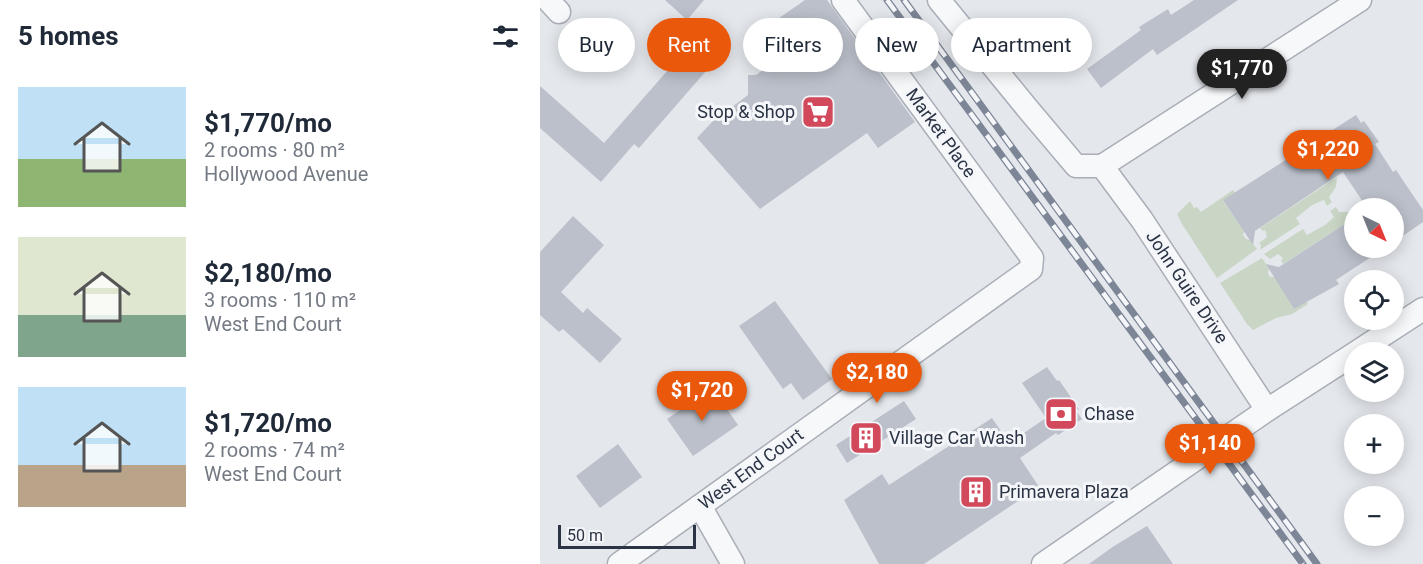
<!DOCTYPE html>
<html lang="en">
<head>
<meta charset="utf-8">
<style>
  body { margin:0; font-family:Roboto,sans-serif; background:#f6f6f7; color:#1f2937; height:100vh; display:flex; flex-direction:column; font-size:22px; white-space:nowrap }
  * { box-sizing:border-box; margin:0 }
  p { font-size:20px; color:#747a83 }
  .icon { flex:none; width:33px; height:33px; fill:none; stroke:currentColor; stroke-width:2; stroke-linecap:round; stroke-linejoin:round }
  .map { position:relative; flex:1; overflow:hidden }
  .sheet { display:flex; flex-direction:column; background:#fff; width:540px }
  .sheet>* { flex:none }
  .banner { position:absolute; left:18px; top:18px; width:570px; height:54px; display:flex; gap:12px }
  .needle { width:39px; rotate:137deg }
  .tools { position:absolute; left:804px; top:198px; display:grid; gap:12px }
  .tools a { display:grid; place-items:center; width:60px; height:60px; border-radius:50%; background:#fff; box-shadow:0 3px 15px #0003; font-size:30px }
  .scale { position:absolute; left:18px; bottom:15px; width:138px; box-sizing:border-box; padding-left:6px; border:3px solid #2b3445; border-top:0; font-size:16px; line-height:21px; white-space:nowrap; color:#2b3445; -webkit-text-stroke:4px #f4f6f9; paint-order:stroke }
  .price { position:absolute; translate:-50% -51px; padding:0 14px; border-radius:21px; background:#ea580c; color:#fff; font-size:20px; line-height:39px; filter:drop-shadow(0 2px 3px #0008) }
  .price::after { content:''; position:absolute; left:50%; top:36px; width:18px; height:14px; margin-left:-9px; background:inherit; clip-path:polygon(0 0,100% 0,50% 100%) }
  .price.on { background:#222; color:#fff }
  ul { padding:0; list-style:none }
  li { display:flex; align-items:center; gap:18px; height:150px; padding:0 18px }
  li span { display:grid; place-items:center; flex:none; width:168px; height:120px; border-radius:0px; color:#555 }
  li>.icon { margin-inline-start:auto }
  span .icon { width:72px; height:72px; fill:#fffc; stroke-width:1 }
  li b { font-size:26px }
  h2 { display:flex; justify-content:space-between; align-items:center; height:72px; padding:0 18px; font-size:26px }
  .chip { padding:0 21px; border-radius:27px; background:#fff; box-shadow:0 3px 15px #0003; font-size:21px; line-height:54px }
  .chip.on { background:#ea580c; color:#fff }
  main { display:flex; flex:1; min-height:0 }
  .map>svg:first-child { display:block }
  .green { fill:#c9d6c5 }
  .building { fill:#bbc0ca }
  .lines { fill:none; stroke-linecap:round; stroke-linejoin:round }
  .minor-casing { stroke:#a9aeb7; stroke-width:25 }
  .minor { stroke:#f7f8fa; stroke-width:22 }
  .rail-casing { stroke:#7d8696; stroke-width:7 }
  .rail { stroke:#f4f6f9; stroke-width:4.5; stroke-dasharray:14; stroke-linecap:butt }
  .labels { text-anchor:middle; stroke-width:6; stroke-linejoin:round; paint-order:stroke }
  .poi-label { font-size:18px; fill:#2b3445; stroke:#f4f6f9; text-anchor:start }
  .street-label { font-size:18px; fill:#2b3445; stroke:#f4f6f9 }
</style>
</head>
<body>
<main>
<section class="sheet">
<h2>5 homes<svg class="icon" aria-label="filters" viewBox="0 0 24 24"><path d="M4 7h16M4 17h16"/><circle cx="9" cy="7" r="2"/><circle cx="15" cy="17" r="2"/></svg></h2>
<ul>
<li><span style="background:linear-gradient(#bfe0f5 60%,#8fb573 0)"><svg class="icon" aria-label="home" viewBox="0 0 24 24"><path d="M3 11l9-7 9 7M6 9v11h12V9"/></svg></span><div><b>$1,770/mo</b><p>2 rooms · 80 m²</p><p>Hollywood Avenue</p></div></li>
<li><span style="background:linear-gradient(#dfe7d0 65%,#7fa58c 0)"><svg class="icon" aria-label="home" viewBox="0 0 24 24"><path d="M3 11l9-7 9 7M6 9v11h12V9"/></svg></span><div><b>$2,180/mo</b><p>3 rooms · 110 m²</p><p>West End Court</p></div></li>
<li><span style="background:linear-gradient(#bfe0f5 65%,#b9a48a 0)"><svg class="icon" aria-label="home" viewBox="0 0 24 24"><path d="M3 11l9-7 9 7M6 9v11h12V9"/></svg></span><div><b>$1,720/mo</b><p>2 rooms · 74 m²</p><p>West End Court</p></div></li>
</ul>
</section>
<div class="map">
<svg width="883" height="564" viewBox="0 0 883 564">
  <rect width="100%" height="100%" fill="#e4e7ec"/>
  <g class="green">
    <path d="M 797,177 L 796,187 L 789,197 L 792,202 L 787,206 L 784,200 L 772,205 L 756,218 L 760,224 L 720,250 L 721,245 L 719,243 L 727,237 L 725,230 L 723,231 L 720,228 Z"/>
    <path d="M 693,190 L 695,193 L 683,201 L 704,231 L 703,235 L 706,239 L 710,240 L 717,249 L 677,278 L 642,224 L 637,214 L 650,201 L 654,208 L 657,207 L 661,212 Z"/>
    <path d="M 796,207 L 799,212 L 814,212 L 814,218 L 743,264 L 741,261 L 743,258 L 738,254 L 730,259 L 724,254 L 763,229 L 767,235 L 785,225 L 794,217 L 790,211 Z"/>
    <path d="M 722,258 L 729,268 L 728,273 L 730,277 L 735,277 L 754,309 L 766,301 L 768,304 L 752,314 L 736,318 L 713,330 L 707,324 L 680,283 Z"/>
  </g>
  <g class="building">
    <path d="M 125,0 L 164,0 L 147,20 Z"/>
    <path d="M 265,0 L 287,0 L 375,122 L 338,148 L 327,133 L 220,209 L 157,138 L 172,122 L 208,95 L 208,75 L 216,75 L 231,64 L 229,25 Z"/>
    <path d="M 654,0 L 698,0 L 617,55 L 613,49 L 561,88 L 547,69 L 601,30 L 599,27 L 628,9 L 631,15 Z"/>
    <path d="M 157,37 L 179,56 L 99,148 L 94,144 L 61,182 L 0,128 L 0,86 L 64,143 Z"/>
    <path d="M 816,115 L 821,123 L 824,121 L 839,142 L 835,144 L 853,172 L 856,170 L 883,210 L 883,222 L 854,242 L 854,208 L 827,208 L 803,172 L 715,231 L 713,245 L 683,200 Z"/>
    <path d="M 33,216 L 64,245 L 21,292 L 43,313 L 47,308 L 82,339 L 60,363 L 23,329 L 19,332 L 0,315 L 0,252 Z"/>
    <path d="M 814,218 L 814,248 L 845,248 L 796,280 L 799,284 L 754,309 L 726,264 L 739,267 Z"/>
    <path d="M 235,301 L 292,379 L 263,400 L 251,383 L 243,389 L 199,326 Z"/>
    <path d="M 507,367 L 517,381 L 519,380 L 539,409 L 536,411 L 542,419 L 518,435 L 516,433 L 480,458 L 499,487 L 384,564 L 339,564 L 304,500 L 342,474 L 349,485 L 452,418 L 469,443 L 506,418 L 482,383 Z"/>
    <path d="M 172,388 L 198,425 L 153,456 L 127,419 Z"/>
    <path d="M 364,401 L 376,419 L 307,463 L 296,445 Z"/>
    <path d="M 78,444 L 102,477 L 60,508 L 36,476 Z"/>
    <path d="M 607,526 L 633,564 L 549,564 L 574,546 Z"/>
  </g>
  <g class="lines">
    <g class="minor-casing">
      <g id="minor">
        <path d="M 8,0 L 19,12"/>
        <path d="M 399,0 L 487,108 L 536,166 L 562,166"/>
        <path d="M 562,166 L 820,0"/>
        <path d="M 562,166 L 602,220 L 727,410"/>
        <path d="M 817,352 L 883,309"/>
        <path d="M 160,506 L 193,564"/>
        <path d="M 79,564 L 491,269 L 492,258 L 303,0"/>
        <path d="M 503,564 L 727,410 L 814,354"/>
      </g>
    </g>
    <use href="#minor" class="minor"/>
    <g class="rail-casing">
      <g id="rail">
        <path d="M 347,0 L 763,564"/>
        <path d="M 364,0 L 777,564"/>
      </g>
    </g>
    <use href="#rail" class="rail"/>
  </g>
  <defs>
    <g id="supermarket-square" transform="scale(1.725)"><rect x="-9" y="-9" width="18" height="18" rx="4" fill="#d1495b" stroke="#f4f6f9"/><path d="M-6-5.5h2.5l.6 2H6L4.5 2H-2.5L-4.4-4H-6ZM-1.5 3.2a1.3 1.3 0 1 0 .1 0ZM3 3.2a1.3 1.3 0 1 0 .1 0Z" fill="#fff"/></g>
    <g id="bank-square" transform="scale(1.725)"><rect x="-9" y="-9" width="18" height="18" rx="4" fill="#d1495b" stroke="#f4f6f9"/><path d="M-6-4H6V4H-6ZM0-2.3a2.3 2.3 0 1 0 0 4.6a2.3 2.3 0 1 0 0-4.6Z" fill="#fff"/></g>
    <g id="building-square" transform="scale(1.725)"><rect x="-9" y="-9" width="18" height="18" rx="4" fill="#d1495b" stroke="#f4f6f9"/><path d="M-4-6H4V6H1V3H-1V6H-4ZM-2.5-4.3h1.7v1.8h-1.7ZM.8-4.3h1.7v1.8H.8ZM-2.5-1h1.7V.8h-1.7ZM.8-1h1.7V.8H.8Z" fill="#fff"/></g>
  </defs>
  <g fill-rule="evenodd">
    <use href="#supermarket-square" x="278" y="112"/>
    <use href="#bank-square" x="521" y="414"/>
    <use href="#building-square" x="326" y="438"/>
    <use href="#building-square" x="436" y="492"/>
  </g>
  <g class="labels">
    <g class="poi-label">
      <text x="255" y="118" text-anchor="end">Stop &amp; Shop</text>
      <text x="544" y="420">Chase</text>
      <text x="349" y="444">Village Car Wash</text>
      <text x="459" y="498">Primavera Plaza</text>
    </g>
    <g class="street-label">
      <text transform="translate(401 133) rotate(54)" y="6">Market Place</text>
      <text transform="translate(647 287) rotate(56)" y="6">John Guire Drive</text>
      <text transform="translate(211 469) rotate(-36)" y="6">West End Court</text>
    </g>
  </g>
</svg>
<div class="tools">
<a><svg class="needle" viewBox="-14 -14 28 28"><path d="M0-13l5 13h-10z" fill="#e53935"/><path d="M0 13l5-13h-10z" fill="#747a83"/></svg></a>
<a><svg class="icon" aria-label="locate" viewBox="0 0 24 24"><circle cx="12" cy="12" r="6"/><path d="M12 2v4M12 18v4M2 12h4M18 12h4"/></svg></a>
<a><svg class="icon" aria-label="layers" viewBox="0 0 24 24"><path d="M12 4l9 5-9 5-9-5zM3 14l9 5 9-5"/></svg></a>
<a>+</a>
<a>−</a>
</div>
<div class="scale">50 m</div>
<b class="price on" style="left:702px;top:100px">$1,770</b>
<b class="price" style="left:788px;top:181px">$1,220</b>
<b class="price" style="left:337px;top:404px">$2,180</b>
<b class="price" style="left:162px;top:422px">$1,720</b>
<b class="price" style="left:670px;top:475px">$1,140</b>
<div class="banner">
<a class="chip">Buy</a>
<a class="chip on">Rent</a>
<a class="chip">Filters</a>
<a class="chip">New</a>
<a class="chip">Apartment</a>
</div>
</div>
</main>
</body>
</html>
